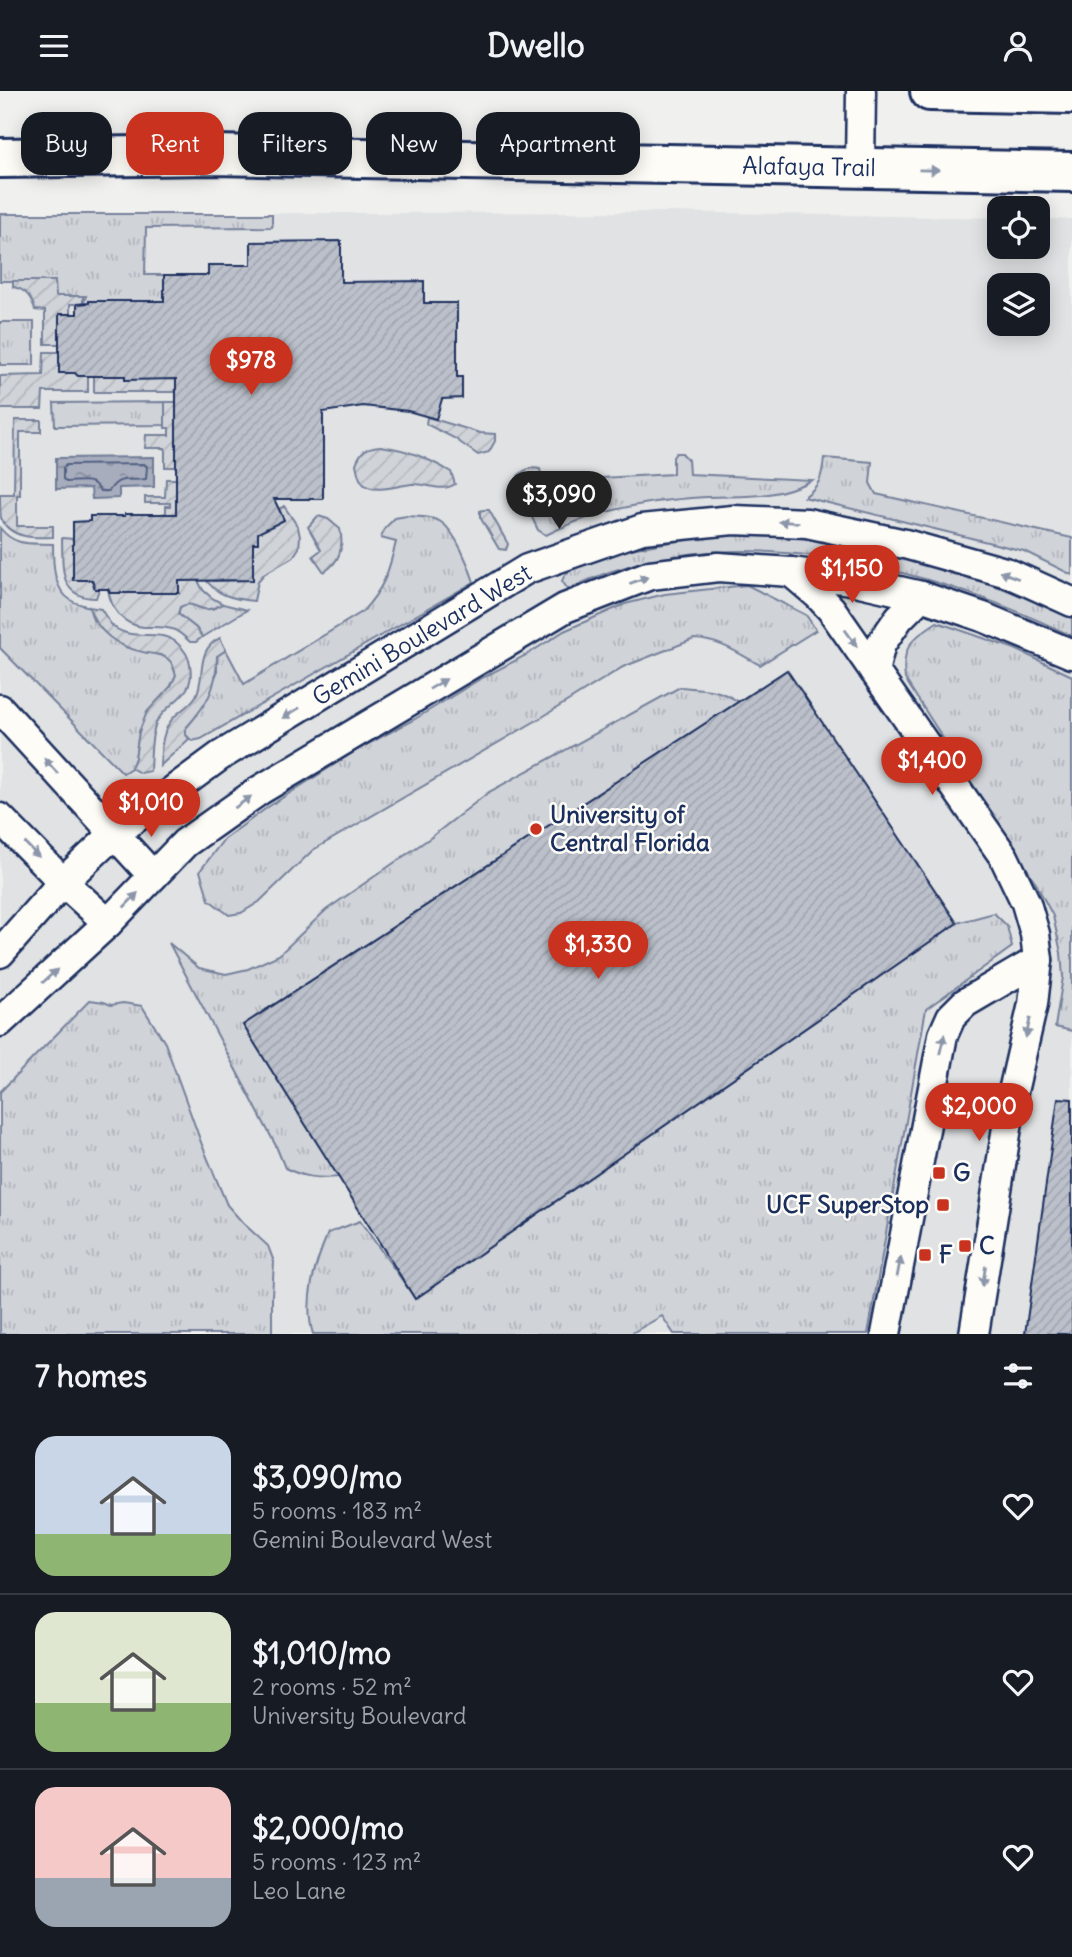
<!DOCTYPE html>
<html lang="en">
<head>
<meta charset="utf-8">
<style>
  body { margin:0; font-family:Delius,sans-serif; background:#242831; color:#f1f3f6; height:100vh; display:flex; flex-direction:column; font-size:26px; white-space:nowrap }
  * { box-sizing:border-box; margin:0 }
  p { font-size:23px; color:#9ea1a6 }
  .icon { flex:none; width:38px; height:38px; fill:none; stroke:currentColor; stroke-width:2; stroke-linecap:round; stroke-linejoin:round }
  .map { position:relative; height:1243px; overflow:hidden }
  .sheet { display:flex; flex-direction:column; background:#171b24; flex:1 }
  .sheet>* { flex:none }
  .hud { position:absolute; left:21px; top:21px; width:700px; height:63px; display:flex; gap:14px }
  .tools { position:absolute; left:987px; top:105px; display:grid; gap:14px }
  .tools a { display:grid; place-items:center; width:63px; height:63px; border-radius:14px; background:#171b24; box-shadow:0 4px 18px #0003; font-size:35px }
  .price { position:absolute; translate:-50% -60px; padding:0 16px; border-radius:24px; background:#c8321e; color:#fff; font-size:23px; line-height:46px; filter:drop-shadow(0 2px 4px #0008) }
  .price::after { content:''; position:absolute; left:50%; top:42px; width:21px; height:16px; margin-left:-10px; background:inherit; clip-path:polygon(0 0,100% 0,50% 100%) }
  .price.on { background:#222; color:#fff }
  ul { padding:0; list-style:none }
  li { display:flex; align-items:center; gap:21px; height:175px; padding:0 35px }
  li+li { border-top:2px solid #363941 }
  li span { display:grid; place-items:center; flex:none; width:196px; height:140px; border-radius:21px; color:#555 }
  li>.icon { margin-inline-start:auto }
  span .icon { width:84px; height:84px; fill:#fffc; stroke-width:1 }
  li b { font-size:30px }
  h2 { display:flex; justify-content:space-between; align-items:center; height:84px; padding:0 35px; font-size:30px }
  .pill { padding:0 24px; border-radius:21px; background:#171b24; box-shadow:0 4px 18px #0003; font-size:24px; line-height:63px }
  .pill.on { background:#c8321e; color:#fff }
  header { display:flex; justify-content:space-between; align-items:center; height:91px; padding:0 35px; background:#171b24; font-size:32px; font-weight:700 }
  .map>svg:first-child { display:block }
  .built { fill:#e0e2e3; fill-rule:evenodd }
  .grass { fill:url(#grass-tufts); stroke:#76819b; stroke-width:2 }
  .garden { fill:url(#garden-furrows); stroke:#76819b; stroke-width:2 }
  .water { fill:url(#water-ripples); stroke:#6f7b97; stroke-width:2 }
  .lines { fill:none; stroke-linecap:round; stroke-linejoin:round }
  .shore { stroke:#536184; stroke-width:2 }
  .building { fill:url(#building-hatch); stroke:#1b2f5e; stroke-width:2 }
  .street-casing { stroke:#1b2f5e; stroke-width:33 }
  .primary-casing { stroke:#1b2f5e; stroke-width:44 }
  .street { stroke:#fdfcf7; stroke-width:28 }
  .primary { stroke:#fdfcf7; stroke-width:38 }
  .oneway { fill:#8c96aa }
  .poi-dot { fill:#c8321e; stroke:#fdfcf7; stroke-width:2.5 }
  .labels { text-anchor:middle; stroke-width:5; stroke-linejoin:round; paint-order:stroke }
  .street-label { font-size:24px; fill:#1b2f5e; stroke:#fdfcf7 }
  .poi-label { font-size:24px; font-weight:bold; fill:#1b2f5e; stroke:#fdfcf7; text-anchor:start }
</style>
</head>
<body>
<header><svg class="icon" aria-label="menu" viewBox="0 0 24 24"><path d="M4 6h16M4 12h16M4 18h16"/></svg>Dwello<svg class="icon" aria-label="person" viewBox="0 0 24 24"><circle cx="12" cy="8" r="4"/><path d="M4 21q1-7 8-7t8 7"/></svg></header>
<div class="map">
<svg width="1072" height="1243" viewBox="0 0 1072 1243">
  <defs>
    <pattern id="grass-tufts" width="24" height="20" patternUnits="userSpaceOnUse" patternTransform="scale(1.75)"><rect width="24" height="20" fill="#d0d3d8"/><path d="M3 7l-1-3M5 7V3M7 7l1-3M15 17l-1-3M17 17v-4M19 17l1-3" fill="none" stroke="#b2b5bc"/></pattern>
    <pattern id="garden-furrows" width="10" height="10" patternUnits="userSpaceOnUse" patternTransform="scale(1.75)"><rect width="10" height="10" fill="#d0d3d8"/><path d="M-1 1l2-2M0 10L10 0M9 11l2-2" fill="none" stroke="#b2b5bc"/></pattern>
    <pattern id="water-ripples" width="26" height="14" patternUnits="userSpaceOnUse" patternTransform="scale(1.75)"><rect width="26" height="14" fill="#a7adbd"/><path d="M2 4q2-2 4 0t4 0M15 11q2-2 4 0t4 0" fill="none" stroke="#878d9d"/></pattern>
    <pattern id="building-hatch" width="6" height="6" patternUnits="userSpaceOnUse" patternTransform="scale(1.75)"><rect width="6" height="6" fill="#bbc0ca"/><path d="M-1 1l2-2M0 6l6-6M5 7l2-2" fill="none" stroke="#a0a5b0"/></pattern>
  </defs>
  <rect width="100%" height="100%" fill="#f0f0ee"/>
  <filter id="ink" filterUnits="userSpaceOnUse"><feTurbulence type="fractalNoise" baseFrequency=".0143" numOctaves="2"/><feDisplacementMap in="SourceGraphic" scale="14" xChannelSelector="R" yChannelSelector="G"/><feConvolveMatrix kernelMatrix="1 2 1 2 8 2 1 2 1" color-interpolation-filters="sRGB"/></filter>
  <g filter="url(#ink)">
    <path class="built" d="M 668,121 L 999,127 L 999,156 L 1038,156 L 1038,128 L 1072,128 L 1072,1243 L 0,1243 L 0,123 ZM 999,194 L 1038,194 L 1038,233 L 999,233 Z"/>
    <g class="grass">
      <path d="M 0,123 L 272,123 L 272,136 L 146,137 L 145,184 L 164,184 L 164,210 L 90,210 L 89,213 L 83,213 L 86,205 L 55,205 L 55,190 L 0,190 Z"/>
      <rect x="0" y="231" width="34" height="43"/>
      <path d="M 165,311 L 165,334 L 55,335 L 54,312 Z"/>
      <path d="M 676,362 L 682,362 L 688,369 L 689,383 L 812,389 C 769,411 737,403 691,407 C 641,411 591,421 546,444 L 538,439 L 528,418 L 519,405 L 517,399 L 518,385 C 525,378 531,376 540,378 L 543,392 L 548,396 L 601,387 L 673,383 L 673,366 Z"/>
      <path d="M 824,367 L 872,371 L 870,392 L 876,403 L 1072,447 L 1072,484 L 1024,460 L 804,406 C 820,395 822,386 824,367 Z"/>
      <path d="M 407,425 C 418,426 432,425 441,431 C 456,441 469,475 474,491 L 201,648 L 192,650 L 186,644 L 186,637 L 197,624 L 217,582 L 217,565 L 226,559 L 244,593 L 362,521 C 384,497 388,483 396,451 L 381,447 L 385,437 L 395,427 Z"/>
      <path d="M 0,437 C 15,456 31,452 53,453 C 53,473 53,499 72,510 C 77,513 84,514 89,516 L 93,529 L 125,556 L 163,565 L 171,570 L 176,584 L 171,595 L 139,641 L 135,667 L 131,677 L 123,682 L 0,557 Z"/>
      <path d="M 729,444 C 763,444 797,445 831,451 C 914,466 996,491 1072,526 L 1072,545 C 927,475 724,421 571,497 L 567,497 L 562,490 C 570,461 700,446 729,444 Z"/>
      <path d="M 747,494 L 806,524 L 816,539 L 760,574 C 738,562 720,549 694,548 L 623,576 L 539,628 L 313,759 L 259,811 L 241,822 L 229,824 L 209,809 L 200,780 L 224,748 L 268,716 L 357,659 L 415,628 L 480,588 L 528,563 L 564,540 L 625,513 L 665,503 Z"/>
      <path d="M 185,513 L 191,513 L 205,518 L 212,518 L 223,513 L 247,519 L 202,546 L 196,537 L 178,523 L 180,516 Z"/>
      <path d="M 937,531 L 1015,558 L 1072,585 L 1072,940 L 1055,936 L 1063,886 L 1061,862 L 1053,825 L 1034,789 L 905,588 C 901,556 912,547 937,531 Z"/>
      <path d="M 680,596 C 706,598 717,597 739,611 L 243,934 L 339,1086 C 318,1088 303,1086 285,1077 L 276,1055 L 169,852 L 199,877 L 226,883 L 248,878 L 279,864 L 326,819 L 430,747 L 489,701 Z"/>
      <path d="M 994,822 L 1007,835 L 1012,856 L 926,918 L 868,1243 L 674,1243 L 662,1225 L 630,1243 L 313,1243 C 303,1210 315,1173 328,1142 L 360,1130 L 415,1207 L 957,832 Z"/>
      <path d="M 90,909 L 104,911 L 111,914 L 123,912 L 142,915 L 165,952 L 202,1054 L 227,1114 L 243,1132 L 268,1155 L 274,1171 L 272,1205 L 272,1243 L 0,1243 L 0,1001 Z"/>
    </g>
    <g class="garden">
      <path d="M 13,190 L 55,190 L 56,205 L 83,205 L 83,213 L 70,213 L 70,223 L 59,253 L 45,253 L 45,220 L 35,219 C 32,207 26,198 13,196 Z"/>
      <path d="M 44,261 L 59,261 L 59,282 L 75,282 L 78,285 L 88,285 L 88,301 L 43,301 L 42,318 L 0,318 L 0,285 L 43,284 Z"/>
      <path d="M 176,283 L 176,301 L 94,301 L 94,285 Z"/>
      <path d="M 165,311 L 176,311 L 176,376 L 165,376 L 165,357 L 145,357 L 146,344 L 169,344 L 169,337 L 165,337 Z"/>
      <path d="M 427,326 L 480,342 L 495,343 L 495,350 L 489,361 L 478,364 L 454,347 L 426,333 Z"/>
      <path d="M 15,329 L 41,329 L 41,341 L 20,341 L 20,404 L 17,404 L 17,435 L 53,435 L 53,446 C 35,447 10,448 1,427 C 0,420 0,410 0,403 L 14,403 Z"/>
      <path d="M 381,355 C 409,359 427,367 451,381 L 455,393 C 442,402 427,392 412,393 C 400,394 381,401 368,396 C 359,392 358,382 356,373 C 361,359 367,356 381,355 Z"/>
      <path d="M 166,388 L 176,388 L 176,427 L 161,427 L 161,423 L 166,422 L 166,415 L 170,415 L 170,412 L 145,412 L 145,406 L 165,406 Z"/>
      <path d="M 284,415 L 298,436 L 300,446 L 299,457 L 293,466 L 264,483 L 258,490 L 254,510 C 233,508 215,504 204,486 L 213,490 L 253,489 L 253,452 L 258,452 L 258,442 L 284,429 L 279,418 Z"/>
      <path d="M 483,419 L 489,419 L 508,453 L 506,459 L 499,458 L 480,426 L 480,420 Z"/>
      <path d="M 318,425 L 328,428 L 340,438 C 344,456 340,471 324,481 L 313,465 L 321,459 L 308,436 Z"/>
      <path d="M 62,447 L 73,448 L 73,489 L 92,489 L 95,498 L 99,498 L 96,507 C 58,507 63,475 62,447 Z"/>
      <path d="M 179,478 L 196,486 L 203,499 L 212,507 L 223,513 C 217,515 211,520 204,518 C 194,516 191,510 180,516 L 178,523 L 196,537 L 202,546 L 196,551 L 190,551 C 185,546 179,540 172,538 C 162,535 153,536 144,536 C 122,534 111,518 108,498 L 110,502 L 179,502 Z"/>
      <path d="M 89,516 L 101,518 C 105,524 109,532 114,536 C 133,551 159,537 176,551 C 183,557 189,565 190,574 C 196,607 168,608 156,632 C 150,646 151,665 150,680 L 140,682 L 131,677 L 135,667 L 139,641 L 147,621 L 171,595 L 176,584 C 174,578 173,572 169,569 C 163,563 155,563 147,562 C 120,557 98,543 89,516 Z"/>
      <path d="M 220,547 L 226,559 L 217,565 C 217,598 207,613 186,637 L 186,644 L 189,648 L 160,675 C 161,656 162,637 176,624 C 183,618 191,613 196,605 C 206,585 195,559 220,547 Z"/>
    </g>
    <path class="water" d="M 154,366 L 154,396 L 119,397 L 119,407 L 92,408 L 91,397 L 56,398 L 56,367 Z"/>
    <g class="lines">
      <path class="shore" d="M 144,373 L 147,376 L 146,388 C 128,391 120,383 109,400 L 100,400 C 93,386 81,391 66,391 L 63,388 L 63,377 L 66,374 Z"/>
    </g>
    <g class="building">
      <path d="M 341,150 L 341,191 L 424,190 L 424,212 L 457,212 L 457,286 L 462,286 L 462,307 L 442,308 L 436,328 L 408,320 L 363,315 L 323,321 L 323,408 L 274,408 L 284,429 L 258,442 L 258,452 L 253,452 L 253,489 L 179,490 L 179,502 L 110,502 L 108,498 L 95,498 L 92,489 L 73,489 L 73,431 L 90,430 L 90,425 L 125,425 L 125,423 L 176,423 L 176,288 L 125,289 L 125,285 L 78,285 L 75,282 L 59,282 L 59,223 L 77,223 L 77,213 L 89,212 L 89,210 L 164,210 L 164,184 L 208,184 L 208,174 L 251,174 L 251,151 Z"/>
      <path d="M 787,579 L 957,832 L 415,1208 L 243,934 Z"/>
      <path d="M 1058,1007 L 1072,1008 L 1072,1243 L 1025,1243 Z"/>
    </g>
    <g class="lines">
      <g class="street-casing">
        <g id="street">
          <path d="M 860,77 L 861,0"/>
          <path d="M 791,481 L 818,504 L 831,518 L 1004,766 L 1026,812 L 1035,843 L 1038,869 L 1033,913 L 1012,1005 L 974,1243"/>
          <path d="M 874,580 L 881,553 L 899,527 L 921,505"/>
          <path d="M 0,618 L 153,785"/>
          <path d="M 0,727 L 63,791 L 108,832"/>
          <path d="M 0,862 L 63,791 L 114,743 L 220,665 L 527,478 L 642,438 L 733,429 L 807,432 L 905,453 L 1008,482 L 1072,511"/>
          <path d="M 0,931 L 108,832 L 185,752 L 260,699 L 565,517 L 650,484 L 718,476 L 791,481 L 851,489 L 921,505 L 983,526 L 1072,563"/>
          <path d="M 886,1243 L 943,944 L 951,926 L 965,912 L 1038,869"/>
        </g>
      </g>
      <g class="primary-casing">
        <g id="primary">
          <path d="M 930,0 L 1072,3"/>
          <path d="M 0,67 L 213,64 L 1072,81"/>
        </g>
      </g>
      <use href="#street" class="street"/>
      <use href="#primary" class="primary"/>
    </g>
    <defs><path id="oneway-solid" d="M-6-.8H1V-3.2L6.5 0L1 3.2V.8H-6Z" transform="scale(1.75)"/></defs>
    <g class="oneway">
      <use href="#oneway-solid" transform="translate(929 79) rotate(1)"/>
      <use href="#oneway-solid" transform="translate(789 431) rotate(-177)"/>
      <use href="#oneway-solid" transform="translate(1009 484) rotate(-159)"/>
      <use href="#oneway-solid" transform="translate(639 489) rotate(-21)"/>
      <use href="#oneway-solid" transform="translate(851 547) rotate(54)"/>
      <use href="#oneway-solid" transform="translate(438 593) rotate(-31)"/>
      <use href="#oneway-solid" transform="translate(291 622) rotate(149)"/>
      <use href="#oneway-solid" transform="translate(51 675) rotate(-132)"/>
      <use href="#oneway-solid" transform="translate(243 711) rotate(-35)"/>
      <use href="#oneway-solid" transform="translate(32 759) rotate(45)"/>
      <use href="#oneway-solid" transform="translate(131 809) rotate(-46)"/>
      <use href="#oneway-solid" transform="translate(50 885) rotate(-42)"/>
      <use href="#oneway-solid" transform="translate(1028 937) rotate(103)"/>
      <use href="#oneway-solid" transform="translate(942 953) rotate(-77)"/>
      <use href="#oneway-solid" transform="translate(899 1176) rotate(-79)"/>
      <use href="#oneway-solid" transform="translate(984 1185) rotate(99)"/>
    </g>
  </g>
  <g class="poi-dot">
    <circle cx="536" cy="738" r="7"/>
    <rect x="932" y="1075" width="14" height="14" rx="3.5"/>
    <rect x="936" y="1107" width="14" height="14" rx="3.5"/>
    <rect x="958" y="1148" width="14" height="14" rx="3.5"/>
    <rect x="918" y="1157" width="14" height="14" rx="3.5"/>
  </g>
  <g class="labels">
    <g class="street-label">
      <text transform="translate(809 76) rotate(1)" y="8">Alafaya Trail</text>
      <text transform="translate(422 544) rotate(-31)" y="8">Gemini Boulevard West</text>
    </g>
    <g class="poi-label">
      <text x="550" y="732">University of<tspan x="550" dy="28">Central Florida</tspan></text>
      <text x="953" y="1090">G</text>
      <text x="929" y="1122" text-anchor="end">UCF SuperStop</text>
      <text x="979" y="1163">C</text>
      <text x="939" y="1172">F</text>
    </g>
  </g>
</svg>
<div class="tools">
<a><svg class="icon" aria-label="locate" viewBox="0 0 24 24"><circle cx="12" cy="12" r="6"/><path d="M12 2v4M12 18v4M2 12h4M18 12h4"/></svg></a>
<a><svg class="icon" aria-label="layers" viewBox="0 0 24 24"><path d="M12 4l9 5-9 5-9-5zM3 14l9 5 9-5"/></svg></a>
</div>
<b class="price" style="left:251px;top:306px">$978</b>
<b class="price on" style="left:559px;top:440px">$3,090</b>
<b class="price" style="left:852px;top:514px">$1,150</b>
<b class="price" style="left:932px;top:706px">$1,400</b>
<b class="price" style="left:151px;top:748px">$1,010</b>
<b class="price" style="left:598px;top:890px">$1,330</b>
<b class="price" style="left:979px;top:1052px">$2,000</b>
<div class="hud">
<a class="pill">Buy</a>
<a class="pill on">Rent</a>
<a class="pill">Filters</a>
<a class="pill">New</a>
<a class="pill">Apartment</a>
</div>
</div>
<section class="sheet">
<h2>7 homes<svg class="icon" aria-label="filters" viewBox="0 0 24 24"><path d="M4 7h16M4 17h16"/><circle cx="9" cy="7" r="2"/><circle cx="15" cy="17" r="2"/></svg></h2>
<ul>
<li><span style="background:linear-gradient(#c9d6e8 70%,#8fb573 0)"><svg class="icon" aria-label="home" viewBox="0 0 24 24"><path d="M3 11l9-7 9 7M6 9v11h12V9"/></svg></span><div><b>$3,090/mo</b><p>5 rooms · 183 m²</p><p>Gemini Boulevard West</p></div><svg class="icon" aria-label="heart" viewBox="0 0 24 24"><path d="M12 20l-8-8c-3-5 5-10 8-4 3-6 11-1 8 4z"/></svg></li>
<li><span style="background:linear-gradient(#dfe7d0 65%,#8fb573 0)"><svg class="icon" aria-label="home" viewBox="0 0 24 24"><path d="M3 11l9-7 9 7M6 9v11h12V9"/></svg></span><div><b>$1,010/mo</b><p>2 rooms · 52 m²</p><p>University Boulevard</p></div><svg class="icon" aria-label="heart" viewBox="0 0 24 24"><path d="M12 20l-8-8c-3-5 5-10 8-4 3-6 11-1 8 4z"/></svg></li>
<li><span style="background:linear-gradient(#f6c9c9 65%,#9aa5b1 0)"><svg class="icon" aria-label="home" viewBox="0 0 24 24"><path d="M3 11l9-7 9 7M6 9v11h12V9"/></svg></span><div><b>$2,000/mo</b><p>5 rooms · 123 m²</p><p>Leo Lane</p></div><svg class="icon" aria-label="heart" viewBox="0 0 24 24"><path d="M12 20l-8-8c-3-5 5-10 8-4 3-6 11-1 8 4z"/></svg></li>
</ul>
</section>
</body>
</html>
